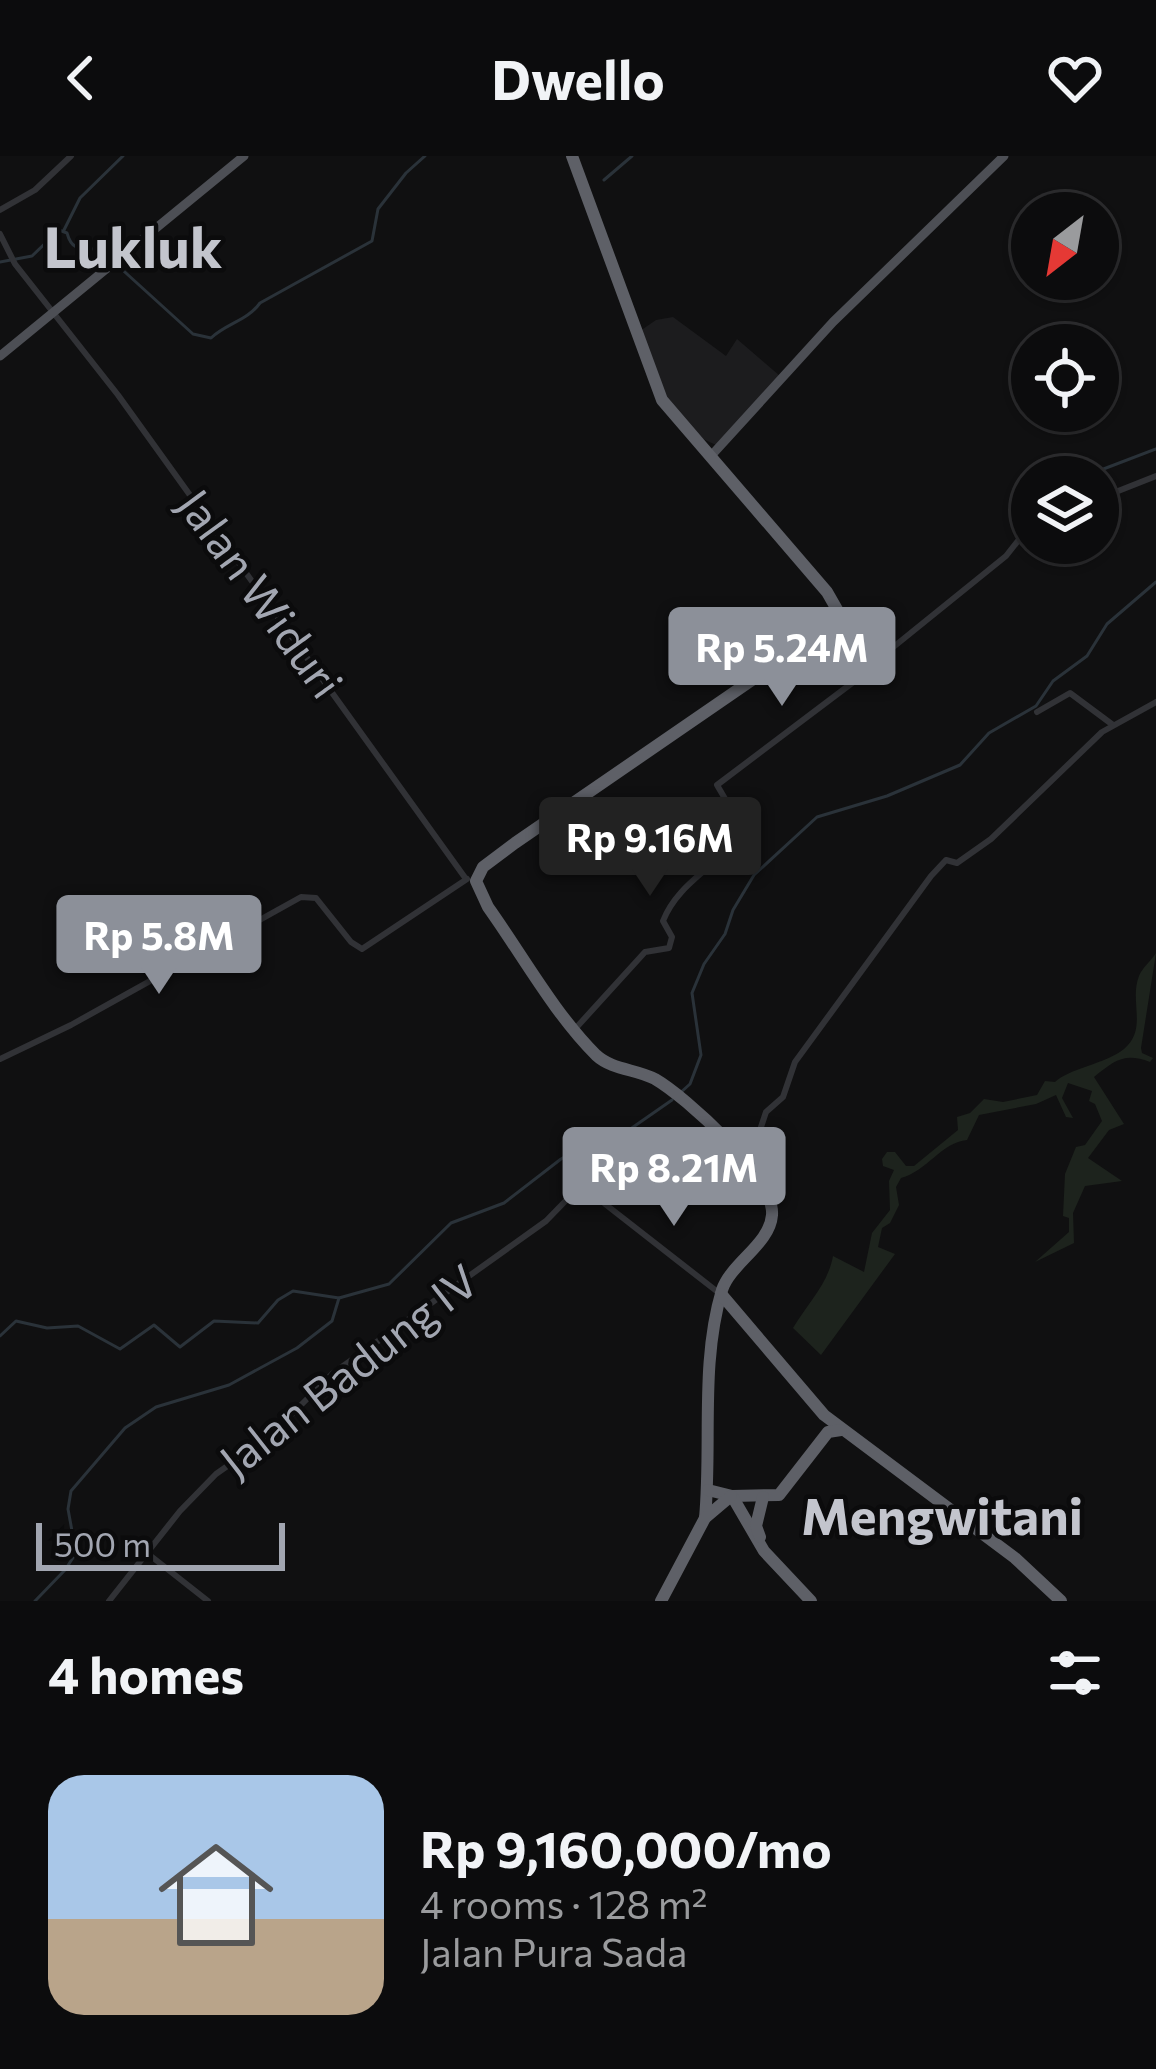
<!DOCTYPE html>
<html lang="en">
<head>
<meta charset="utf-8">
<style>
  body { margin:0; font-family:Commissioner,sans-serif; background:#1a1a1b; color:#f1f3f6; height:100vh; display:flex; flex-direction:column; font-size:45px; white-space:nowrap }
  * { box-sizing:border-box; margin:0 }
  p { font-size:39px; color:#9a9b9d }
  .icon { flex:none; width:66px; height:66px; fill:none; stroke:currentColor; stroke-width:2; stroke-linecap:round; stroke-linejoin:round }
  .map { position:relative; height:1445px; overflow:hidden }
  .sheet { display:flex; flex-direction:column; background:#0c0c0d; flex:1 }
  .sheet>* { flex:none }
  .needle { width:78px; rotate:211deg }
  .buttons { position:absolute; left:1011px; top:36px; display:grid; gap:24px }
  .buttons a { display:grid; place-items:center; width:108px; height:108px; border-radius:50%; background:#0c0c0d; box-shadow:0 3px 9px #0004,0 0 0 3px #2c2c2e; font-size:60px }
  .scale { position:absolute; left:36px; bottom:30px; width:249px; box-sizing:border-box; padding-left:12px; border:6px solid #a2a6b1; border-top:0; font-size:33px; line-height:42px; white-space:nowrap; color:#a2a6b1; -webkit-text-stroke:9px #0b0b0c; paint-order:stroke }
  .price { position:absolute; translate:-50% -102px; padding:0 27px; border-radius:12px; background:#8c9099; color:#fff; font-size:39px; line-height:78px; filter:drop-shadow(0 3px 6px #0008) }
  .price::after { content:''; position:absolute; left:50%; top:72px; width:36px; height:27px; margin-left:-18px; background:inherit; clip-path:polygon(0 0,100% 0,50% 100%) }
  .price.active { background:#222; color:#fff }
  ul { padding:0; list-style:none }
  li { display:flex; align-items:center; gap:36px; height:300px; padding:0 48px }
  li span { display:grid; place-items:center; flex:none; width:336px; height:240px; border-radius:36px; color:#555 }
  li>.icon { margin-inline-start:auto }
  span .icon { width:144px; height:144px; fill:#fffc; stroke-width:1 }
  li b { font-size:51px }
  h2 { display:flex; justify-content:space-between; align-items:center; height:144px; padding:0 48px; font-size:51px }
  header { display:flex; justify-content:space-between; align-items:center; height:156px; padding:0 48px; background:#0c0c0d; font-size:54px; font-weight:700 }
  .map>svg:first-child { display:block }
  .built { fill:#1c1c1e }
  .green { fill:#1d231d }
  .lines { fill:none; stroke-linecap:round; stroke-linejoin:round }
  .stream { stroke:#2a3239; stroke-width:3 }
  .minor { stroke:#313236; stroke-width:6 }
  .major { stroke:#4d4f55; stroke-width:9 }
  .highway { stroke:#5e6067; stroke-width:12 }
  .labels { text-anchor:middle; stroke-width:9; stroke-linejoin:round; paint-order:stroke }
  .street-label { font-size:45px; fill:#a2a6b1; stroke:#0b0b0c }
  .quarter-label { font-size:51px; font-weight:bold; fill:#c3c5cd; stroke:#0b0b0c }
  .district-label { font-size:57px; font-weight:bold; fill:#c3c5cd; stroke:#0b0b0c }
</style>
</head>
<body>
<header><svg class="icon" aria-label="back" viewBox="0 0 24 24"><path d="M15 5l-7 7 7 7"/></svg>Dwello<svg class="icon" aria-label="heart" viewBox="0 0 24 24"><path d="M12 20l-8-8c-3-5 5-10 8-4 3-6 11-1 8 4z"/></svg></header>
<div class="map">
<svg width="1156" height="1445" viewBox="0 0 1156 1445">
  <rect width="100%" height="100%" fill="#101011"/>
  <path class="built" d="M 673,161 L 726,200 L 737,183 L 780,220 L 716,289 L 703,283 L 665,241 L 640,175 L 656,164 Z"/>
  <path class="green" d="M 1156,797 L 1141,892 L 1142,897 L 1153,902 L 1150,906 C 1124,896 1114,905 1094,921 L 1124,968 L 1109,974 L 1088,1002 L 1122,1025 L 1085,1030 L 1073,1057 L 1074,1087 L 1035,1106 L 1069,1076 L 1069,1062 L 1063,1060 L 1065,1018 L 1076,991 L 1085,989 L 1102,965 L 1095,948 L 1089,945 L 1092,935 L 1068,927 L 1062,942 L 1073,962 L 1066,961 L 1056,939 L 1036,948 L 979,959 L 967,984 C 942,986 927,1015 901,1022 L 896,1031 L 899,1049 L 890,1067 L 882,1072 L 878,1091 L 895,1098 L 821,1199 L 793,1172 C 808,1147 828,1128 833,1100 L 864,1116 L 872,1077 L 890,1054 L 889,1025 L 894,1014 L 883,1010 L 882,1003 L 887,996 L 895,996 L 906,1010 L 914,1010 L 958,974 L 957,961 L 970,957 L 984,943 L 1003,946 L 1037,939 L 1045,925 L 1055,926 C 1068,913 1105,908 1124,893 C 1148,873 1129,845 1139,820 C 1142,812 1151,805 1156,797 Z"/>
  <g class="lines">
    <g class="stream">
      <path d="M 604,24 L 632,0"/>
      <path d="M 64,74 L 80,42 L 123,0"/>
      <path d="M 0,106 L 32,100 L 59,74 L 67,77 C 72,95 80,92 97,93 L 110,104"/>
      <path d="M 116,108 L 193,178 L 211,182 C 227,167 247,165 260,147 L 372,85 L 378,53 L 406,17 L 425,0"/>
      <path d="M 1093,317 L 1156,293"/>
      <path d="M 679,938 L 690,928 L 701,899 L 692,837 L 704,808 L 725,778 L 733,754 L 754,719 L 817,661 L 887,640 L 960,609 L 989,577 L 1036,550 L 1053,525 L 1087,500 L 1107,468 L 1156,426"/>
      <path d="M 0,1180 L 16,1165 L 47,1172 L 78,1170 L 120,1193 L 154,1169 L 180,1191 L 214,1165 L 258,1167 L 278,1144 L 293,1135 L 339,1142 L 389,1128 L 451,1067 L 504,1047 L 561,1003 L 582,991 L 626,976 L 672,944"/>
      <path d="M 35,1445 L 65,1414 L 76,1397 L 68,1353 L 71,1335 L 125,1272 L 156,1251 L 229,1229 L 297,1192 L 332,1165 L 339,1142"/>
    </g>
    <g class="minor">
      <path d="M 0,54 L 35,34 L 71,0"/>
      <path d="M 0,78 L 15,108 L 118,239 L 466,723"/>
      <path d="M 1098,343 L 1156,320"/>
      <path d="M 839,457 L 881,501 L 1006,400 L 1032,367"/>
      <path d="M 1037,556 L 1070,537 L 1113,569"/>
      <path d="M 575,873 L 645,796 L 669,792 L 672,781 L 663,765 C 680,721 728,708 741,670 L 717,629 L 872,512 L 881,501"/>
      <path d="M 0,903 L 71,869 L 301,741 L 316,742 L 351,786 L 362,793 L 467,723"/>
      <path d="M 752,1009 L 762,991 L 760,974 L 766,956 L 783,941 L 795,906 L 931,720 L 946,704 L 957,707 L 991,683 L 1102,576 L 1156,546"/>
      <path d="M 147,1397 L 208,1445"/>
      <path d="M 109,1445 L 180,1355 L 216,1318 L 270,1280 L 332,1218 L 546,1065 L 582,1028 L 592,1030 L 605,1048 L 719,1137"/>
    </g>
    <g class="major">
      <path d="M 0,200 L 244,0"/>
      <path d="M 710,301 L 833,166 L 1004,0"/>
    </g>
    <g class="highway">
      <path d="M 572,0 L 662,244 L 827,436 L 839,457 L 832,469 L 515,687 L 483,711 L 476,725 L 488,751 C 523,800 554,857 596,899 C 612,914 636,913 655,923 C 686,941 775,1021 772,1059 C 770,1088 731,1107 722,1134 C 700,1208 712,1287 705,1362"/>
      <path d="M 721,1138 L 824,1259 L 1015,1402 L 1061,1445"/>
      <path d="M 708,1334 L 732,1340 L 779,1339 L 828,1276 L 841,1274"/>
      <path d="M 732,1340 L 764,1395 L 811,1445"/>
      <path d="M 760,1381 L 756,1370 L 763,1341"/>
      <path d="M 661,1445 L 705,1362 L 731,1340"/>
    </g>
  </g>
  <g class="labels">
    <g class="street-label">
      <text transform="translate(260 438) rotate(54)" y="16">Jalan Widuri</text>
      <text transform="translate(349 1215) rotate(-38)" y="16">Jalan Badung IV</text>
    </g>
    <g class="quarter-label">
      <text x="942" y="1379">Mengwitani</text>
    </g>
    <g class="district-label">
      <text x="133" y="112">Lukluk</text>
    </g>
  </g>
</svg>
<div class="buttons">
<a><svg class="needle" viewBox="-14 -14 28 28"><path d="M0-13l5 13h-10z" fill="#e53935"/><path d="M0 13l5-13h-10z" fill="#9a9b9d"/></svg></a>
<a><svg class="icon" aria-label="locate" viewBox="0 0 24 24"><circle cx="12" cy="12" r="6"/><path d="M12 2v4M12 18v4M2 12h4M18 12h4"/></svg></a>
<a><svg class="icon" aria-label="layers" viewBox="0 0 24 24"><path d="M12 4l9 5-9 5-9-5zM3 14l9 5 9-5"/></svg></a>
</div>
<div class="scale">500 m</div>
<b class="price" style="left:782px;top:553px">Rp 5.24M</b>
<b class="price active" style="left:650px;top:743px">Rp 9.16M</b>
<b class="price" style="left:159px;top:841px">Rp 5.8M</b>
<b class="price" style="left:674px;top:1073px">Rp 8.21M</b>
</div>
<section class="sheet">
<h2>4 homes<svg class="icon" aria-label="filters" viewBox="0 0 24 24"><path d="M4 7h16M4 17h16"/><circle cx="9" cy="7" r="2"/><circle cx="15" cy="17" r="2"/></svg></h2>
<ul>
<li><span style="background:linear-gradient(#a9c7e8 60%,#b9a48a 0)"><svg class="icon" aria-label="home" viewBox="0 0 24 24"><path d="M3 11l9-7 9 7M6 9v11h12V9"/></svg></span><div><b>Rp 9,160,000/mo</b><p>4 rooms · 128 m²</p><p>Jalan Pura Sada</p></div></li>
</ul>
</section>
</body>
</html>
